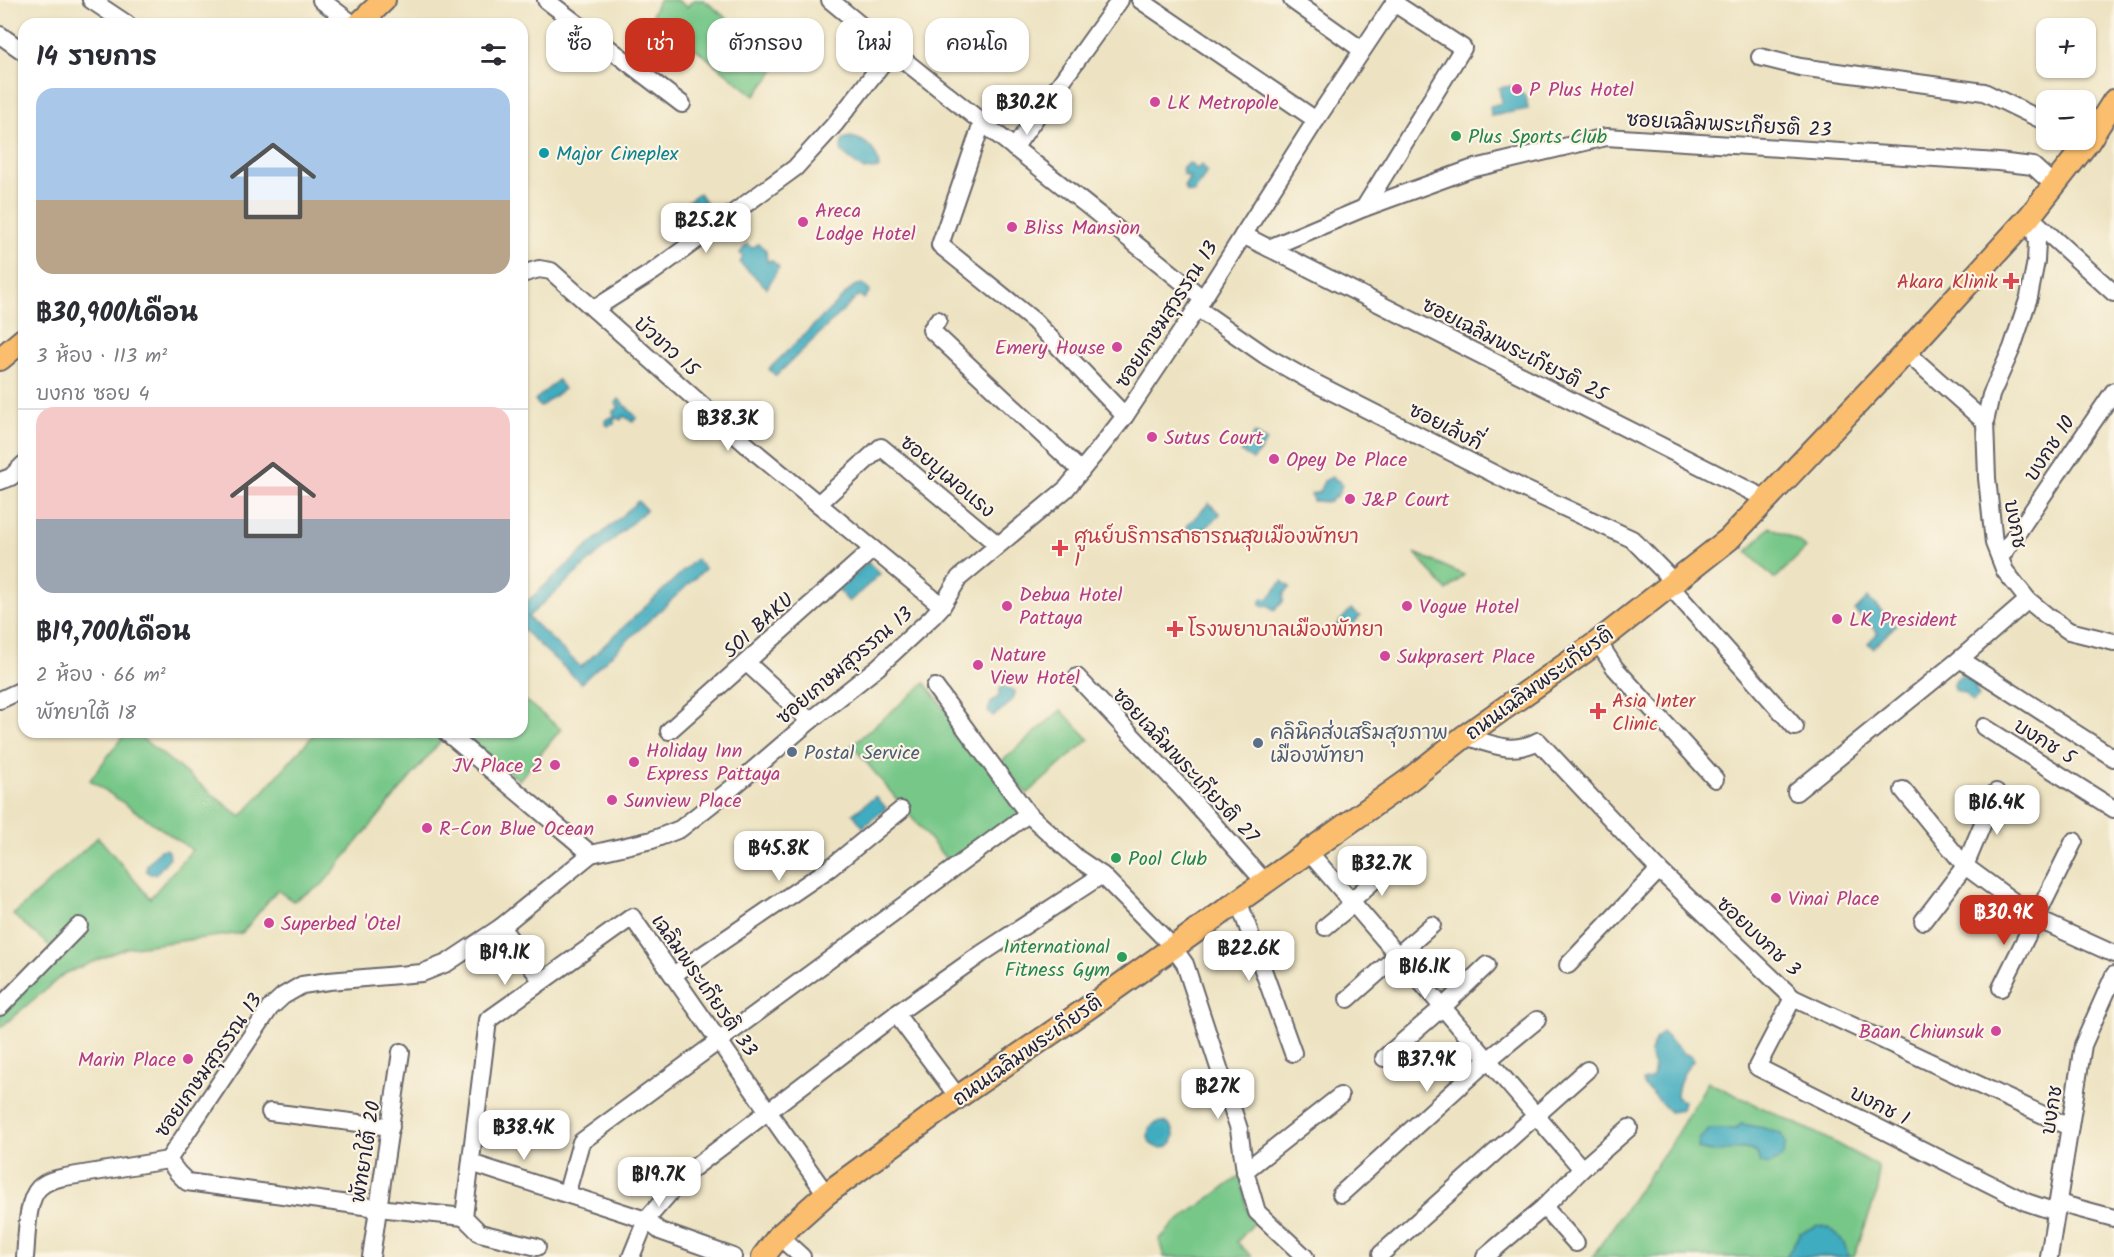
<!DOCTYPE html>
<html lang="th">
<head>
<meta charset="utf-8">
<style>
  body { margin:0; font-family:Kalam,"Playpen Sans Thai",sans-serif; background:#f2f2f3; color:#2b2b33; height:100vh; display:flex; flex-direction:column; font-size:22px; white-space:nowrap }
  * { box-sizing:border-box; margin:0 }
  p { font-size:20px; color:#7c7c81 }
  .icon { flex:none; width:33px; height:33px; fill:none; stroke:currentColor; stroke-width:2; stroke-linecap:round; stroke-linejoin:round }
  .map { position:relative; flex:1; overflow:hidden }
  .side { position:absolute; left:18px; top:18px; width:510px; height:720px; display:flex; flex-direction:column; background:#fff; border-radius:18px; box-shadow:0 2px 4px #0004 }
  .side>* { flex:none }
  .guide { position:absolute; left:546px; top:18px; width:570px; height:54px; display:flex; gap:12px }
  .fabs { position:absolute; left:2036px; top:18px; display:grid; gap:12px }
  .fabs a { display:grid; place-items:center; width:60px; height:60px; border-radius:12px; background:#fff; box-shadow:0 2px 4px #0004; font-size:30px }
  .price { position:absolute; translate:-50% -51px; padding:0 14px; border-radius:12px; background:#fff; color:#222; font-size:20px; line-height:39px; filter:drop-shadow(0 2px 3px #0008) }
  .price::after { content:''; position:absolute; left:50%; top:36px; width:18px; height:14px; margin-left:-9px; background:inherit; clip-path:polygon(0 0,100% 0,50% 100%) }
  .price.selected { background:#c8321e; color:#fff }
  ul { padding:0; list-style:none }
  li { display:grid; align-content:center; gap:12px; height:318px; padding:0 18px }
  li+li { border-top:2px solid #e1e1e2 }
  li span { display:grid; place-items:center; height:186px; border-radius:18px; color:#555 }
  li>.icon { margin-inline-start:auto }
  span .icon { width:108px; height:108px; fill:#fffc; stroke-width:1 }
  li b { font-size:26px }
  h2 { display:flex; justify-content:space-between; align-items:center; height:72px; padding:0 18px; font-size:26px }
  .chip { padding:0 21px; border-radius:18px; background:#fff; box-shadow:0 2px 4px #0004; font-size:21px; line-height:54px }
  .chip.selected { background:#c8321e; color:#fff }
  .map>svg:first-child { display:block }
  .green { fill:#77c789; stroke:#4c7462; stroke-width:1.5 }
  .water { fill:#40acbf; stroke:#31677d; stroke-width:1.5 }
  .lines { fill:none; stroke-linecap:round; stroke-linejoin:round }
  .minor-casing { stroke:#69666a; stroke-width:20 }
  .major-casing { stroke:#69666a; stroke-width:26 }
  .minor { stroke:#fff; stroke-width:16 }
  .major { stroke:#fabe6e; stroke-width:22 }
  .hotel-dot { fill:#d1479c; stroke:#fcf5e5; stroke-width:2 }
  .leisure-dot { fill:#2e9e5b; stroke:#fcf5e5; stroke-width:2 }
  .culture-dot { fill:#0f9aa8; stroke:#fcf5e5; stroke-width:2 }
  .health-dot { fill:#e0444e; stroke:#fcf5e5; stroke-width:2 }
  .service-dot { fill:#5c6f8a; stroke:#fcf5e5; stroke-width:2 }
  .labels { text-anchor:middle; stroke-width:4.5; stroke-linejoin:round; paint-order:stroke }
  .hotel-label { font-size:20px; fill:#b23c85; stroke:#fcf5e5; text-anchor:start }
  .street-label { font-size:20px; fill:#22223b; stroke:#fcf5e5 }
  .leisure-label { font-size:20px; fill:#27864d; stroke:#fcf5e5; text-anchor:start }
  .culture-label { font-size:20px; fill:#0d838f; stroke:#fcf5e5; text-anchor:start }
  .health-label { font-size:20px; fill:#be3a42; stroke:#fcf5e5; text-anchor:start }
  .service-label { font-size:20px; fill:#4e5e75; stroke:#fcf5e5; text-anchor:start }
</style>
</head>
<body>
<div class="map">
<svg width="2114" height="1257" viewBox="0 0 2114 1257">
  <rect width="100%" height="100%" fill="#fcf5e5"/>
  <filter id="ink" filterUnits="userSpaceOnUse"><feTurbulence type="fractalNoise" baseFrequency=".0167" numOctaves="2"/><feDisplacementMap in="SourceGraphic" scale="12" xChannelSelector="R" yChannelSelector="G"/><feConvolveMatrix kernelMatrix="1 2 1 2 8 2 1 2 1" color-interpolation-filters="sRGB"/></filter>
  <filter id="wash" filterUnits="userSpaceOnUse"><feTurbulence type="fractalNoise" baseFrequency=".008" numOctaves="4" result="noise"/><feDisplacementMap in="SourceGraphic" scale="24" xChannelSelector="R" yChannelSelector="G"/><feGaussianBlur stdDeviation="1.35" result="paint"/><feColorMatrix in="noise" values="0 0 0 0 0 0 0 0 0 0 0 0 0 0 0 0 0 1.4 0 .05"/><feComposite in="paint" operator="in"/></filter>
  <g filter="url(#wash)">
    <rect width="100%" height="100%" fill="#ede3c2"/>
    <g class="green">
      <path d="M 659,0 L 677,0 L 687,7 L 693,0 L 704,0 L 781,62 L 755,96 L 652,14 Z"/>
      <path d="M 1770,527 L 1800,542 L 1806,548 L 1775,579 L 1747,552 Z"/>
      <path d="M 1415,553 L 1464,575 L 1447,591 Z"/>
      <path d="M 925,683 L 1020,808 L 1019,815 L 951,865 L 852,745 Z"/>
      <path d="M 522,698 L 561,729 L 519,780 L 460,732 L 522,732 Z"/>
      <path d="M 1061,710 L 1089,739 L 1027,794 L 1001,762 Z"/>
      <path d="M 126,732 L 140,732 L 138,735 L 241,817 L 316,732 L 436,732 L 443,738 L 322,885 L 293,901 L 277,890 L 242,933 L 126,948 L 64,974 L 0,1028 L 0,1010 L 58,953 L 13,915 L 98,837 L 150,898 L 192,850 L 90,780 Z"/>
      <path d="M 1708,1082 L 1820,1135 L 1878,1166 L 1878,1190 L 1854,1257 L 1592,1257 L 1670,1145 Z"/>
      <path d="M 1240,1176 L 1249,1217 L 1255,1222 L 1237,1242 L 1252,1257 L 1164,1257 L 1159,1240 L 1174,1224 Z"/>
    </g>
    <g class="water">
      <path d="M 1510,86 L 1526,96 L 1528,109 L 1491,116 L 1490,106 L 1502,103 L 1499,88 Z"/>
      <path d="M 850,137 C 866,139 878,151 879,168 L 864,170 L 842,153 L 841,146 L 843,139 Z"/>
      <path d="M 1188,163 L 1192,164 L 1196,169 L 1202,165 L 1207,172 L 1194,193 L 1187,192 L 1184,187 L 1190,177 L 1184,175 L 1182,169 Z"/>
      <path d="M 699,193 L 707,204 L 684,222 L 676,210 Z"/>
      <path d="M 747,244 L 752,248 L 758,244 L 766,250 L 767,262 L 771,260 L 779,267 L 767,288 L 740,263 L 743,257 L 740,253 Z"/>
      <path d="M 862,284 L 870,291 L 864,299 L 859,295 L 776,376 L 769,369 L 854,286 Z"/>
      <path d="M 558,380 L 564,389 L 540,407 L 535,400 Z"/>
      <path d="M 619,399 L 637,418 L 633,421 L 623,416 L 621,420 L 617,418 L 614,420 L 614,424 L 608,426 L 605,423 L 605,420 L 614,416 L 613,411 L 619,408 L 616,403 Z"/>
      <path d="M 1255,433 L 1267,441 L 1253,460 L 1241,452 Z"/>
      <path d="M 1332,477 L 1340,482 L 1342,485 L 1339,493 L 1330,502 L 1313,501 L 1311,494 L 1319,492 L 1324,481 Z"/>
      <path d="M 638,501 L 646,510 L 528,617 L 581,667 L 696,559 L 705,569 L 581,683 L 522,629 L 522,606 Z"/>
      <path d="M 1209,503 L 1220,514 L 1197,537 L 1186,527 Z"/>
      <path d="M 868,562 L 880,574 L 849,602 L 838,590 Z"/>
      <path d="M 1282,581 L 1290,587 L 1284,593 L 1283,602 L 1274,610 L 1268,605 L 1264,607 L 1260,605 L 1261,601 L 1263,598 L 1268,599 Z"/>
      <path d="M 1868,598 L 1896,625 L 1873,648 L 1868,643 L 1878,633 L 1855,611 Z"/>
      <path d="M 1351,609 L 1360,616 L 1344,634 L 1336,626 Z"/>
      <path d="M 1961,676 L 1970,678 L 1976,684 L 1976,690 L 1979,696 L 1973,702 L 1964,693 L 1955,690 L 1954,685 L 1956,679 Z"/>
      <path d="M 1003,686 L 1015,691 C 1016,702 1001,710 993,716 L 988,711 L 991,702 L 999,696 L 1000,688 Z"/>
      <path d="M 876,796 L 886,808 L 863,827 L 853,814 Z"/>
      <path d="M 165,849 L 169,851 L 170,857 L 156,874 L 150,874 L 146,870 L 147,865 L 160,850 Z"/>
      <path d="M 1355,850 L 1370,868 L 1356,881 L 1340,863 Z"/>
      <path d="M 1662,1032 L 1685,1054 L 1692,1056 L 1693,1061 C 1684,1070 1677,1084 1677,1098 L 1684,1101 L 1682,1110 L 1670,1112 L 1644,1085 L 1643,1081 L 1652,1078 C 1658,1064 1651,1065 1650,1052 L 1656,1038 Z"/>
      <circle cx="1161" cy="1135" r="13"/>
      <path d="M 1741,1124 L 1764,1128 L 1781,1134 L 1786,1143 L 1782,1157 L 1770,1165 L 1760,1163 L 1757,1153 C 1735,1142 1718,1159 1698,1148 L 1699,1139 L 1710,1129 L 1736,1129 Z"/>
      <path d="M 1818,1225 C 1835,1228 1845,1240 1848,1257 L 1786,1257 L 1800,1233 Z"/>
    </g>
  </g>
  <g filter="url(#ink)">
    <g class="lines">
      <g class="minor-casing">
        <g id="minor">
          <path d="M 91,0 L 127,24"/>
          <path d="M 321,0 L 353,24"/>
          <path d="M 546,0 L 682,104"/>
          <path d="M 830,0 C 953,102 1080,197 1202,298"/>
          <path d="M 1140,0 L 1316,120"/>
          <path d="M 1292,0 L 1362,50"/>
          <path d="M 0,35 L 24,52"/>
          <path d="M 1760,57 L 1800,67 L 1984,92 L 2046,122"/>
          <path d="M 982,123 L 940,245 L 1034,321 L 1125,416"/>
          <path d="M 1014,148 L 1120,0"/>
          <path d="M 1364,208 L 1463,48 L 1394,3"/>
          <path d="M 2030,216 L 2037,241 L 2036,261 L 2029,297 L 2012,348 L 1991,395 L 1985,422 L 1987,478 L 1994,543 L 2005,571 L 2028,600 L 2046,615 L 2069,631 L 2114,642"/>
          <path d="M 2030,217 L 2114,293"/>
          <path d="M 1243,235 L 1768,500"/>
          <path d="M 1269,248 L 1364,208 L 1471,169 L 1606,137 L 1998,162 L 2033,166 L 2054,185"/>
          <path d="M 522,274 L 539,269 L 551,271 L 748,446 L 942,606"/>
          <path d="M 1197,308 L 1266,356 L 1307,379 L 1522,488 L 1632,539 L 1674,582"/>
          <path d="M 594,309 L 654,271 L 795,168 L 835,124 L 892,51"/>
          <path d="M 938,320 L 931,330 L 1081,471"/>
          <path d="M 1906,352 L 1985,422"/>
          <path d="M 0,481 L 11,477 L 24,464"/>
          <path d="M 818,504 L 881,447 L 998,545"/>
          <path d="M 2000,558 L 2114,391"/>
          <path d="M 1670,586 L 1795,727"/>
          <path d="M 1598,642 L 1615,668 L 1715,779"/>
          <path d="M 1960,659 L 2114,758"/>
          <path d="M 747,663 L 810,721"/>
          <path d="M 1077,677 L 1185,792 L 1264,881"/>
          <path d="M 935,687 L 1028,814 L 1077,858 L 1102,875 L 1173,947 L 1185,964 L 1239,1129 L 1245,1171 L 1257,1212 L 1305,1257"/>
          <path d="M 0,700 L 24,689"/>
          <path d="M 1984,727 L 2114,809"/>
          <path d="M 669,731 L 873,549"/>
          <path d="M 446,732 L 591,854"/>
          <path d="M 1465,736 C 1491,744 1512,755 1538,741 L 1659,870 L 1793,998 L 2069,1127"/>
          <path d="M 1903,790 L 1965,866 L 2037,919 L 2114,954"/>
          <path d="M 1796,792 L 1960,659 L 2028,600"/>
          <path d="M 1308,851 L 1582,1169"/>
          <path d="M 1238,900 L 1293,1053"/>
          <path d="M 1351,901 L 1390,866"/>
          <path d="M 1923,921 L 1965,866 L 1996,792"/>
          <path d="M 501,927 L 542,981"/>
          <path d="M 1325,927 L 1353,904"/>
          <path d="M 1568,965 L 1659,870"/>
          <path d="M 673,975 L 830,868 L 901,810"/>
          <path d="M 2001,988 L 2074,841"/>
          <path d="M 1793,998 L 1757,1067 L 2026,1202 L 2056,1212"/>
          <path d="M 1348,999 L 1432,925"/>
          <path d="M 0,1007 L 79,926"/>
          <path d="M 896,1014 L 958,1097"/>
          <path d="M 1384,1058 L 1443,1007 L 1487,965"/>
          <path d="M 270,1112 L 391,1127"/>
          <path d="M 168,1160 L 270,1008 L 283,996 L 302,985 L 329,981 L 422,973 L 447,963 L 501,927 L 591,854 L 652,840 L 680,829 L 732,788 L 810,721 L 878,667 L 932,617 L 942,606 L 959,578 L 1066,489 L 1099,449 L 1125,416 L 1197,308 L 1316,120 L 1396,0"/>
          <path d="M 168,1160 L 178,1173 L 187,1182 L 378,1208 L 464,1217"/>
          <path d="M 471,1163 L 646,1220 L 660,1231 L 733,1257"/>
          <path d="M 1245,1171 L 1340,1096"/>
          <path d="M 567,1192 L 581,1142 L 1028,814"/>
          <path d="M 1341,1194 L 1488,1060 L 1537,1020"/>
          <path d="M 2058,1203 L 2114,1218"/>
          <path d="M 1544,1207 L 1576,1243"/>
          <path d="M 779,1236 L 802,1257"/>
          <path d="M 537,1247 L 480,1233 L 464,1217 L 488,1020 L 632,917 L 826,1194"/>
          <path d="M 1381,1254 L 1587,1070"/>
          <path d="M 25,1257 C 27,1239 26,1201 39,1188 C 46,1181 55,1179 65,1177 L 168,1160"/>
          <path d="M 371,1257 L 401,1052"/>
          <path d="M 631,1257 L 646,1220 L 687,1173 L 896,1014 L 981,954 L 1102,875"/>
          <path d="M 1485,1257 L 1544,1207 L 1582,1169 L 1629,1128"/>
          <path d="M 2049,1257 L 2083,1045 L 2114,975"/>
        </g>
      </g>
      <g class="major-casing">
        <g id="major">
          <path d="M 359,24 L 384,0"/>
          <path d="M 0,359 L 24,339"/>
          <path d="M 763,1257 L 779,1236 L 826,1194 L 958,1097 L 1085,1010 L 1409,780 L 1465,736 L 1598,642 L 1729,539 L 1906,352 L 2030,216 L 2088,142 L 2114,101"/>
        </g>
      </g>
      <use href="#minor" class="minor"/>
      <use href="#major" class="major"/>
    </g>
  </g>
  <g class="hotel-dot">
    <circle cx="1517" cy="89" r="6"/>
    <circle cx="1155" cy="102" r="6"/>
    <circle cx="803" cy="222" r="6"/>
    <circle cx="1012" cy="227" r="6"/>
    <circle cx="1117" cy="347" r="6"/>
    <circle cx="1152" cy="437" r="6"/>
    <circle cx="1274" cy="459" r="6"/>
    <circle cx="1350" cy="499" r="6"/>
    <circle cx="1007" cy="606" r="6"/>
    <circle cx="1407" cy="606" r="6"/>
    <circle cx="1837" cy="619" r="6"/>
    <circle cx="1385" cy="656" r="6"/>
    <circle cx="978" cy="665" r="6"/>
    <circle cx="634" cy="762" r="6"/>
    <circle cx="555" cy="765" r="6"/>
    <circle cx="612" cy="800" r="6"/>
    <circle cx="427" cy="828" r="6"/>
    <circle cx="1776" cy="898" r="6"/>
    <circle cx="269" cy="923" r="6"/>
    <circle cx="1996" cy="1031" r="6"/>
    <circle cx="188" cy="1059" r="6"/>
  </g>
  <g class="leisure-dot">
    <circle cx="1456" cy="136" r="6"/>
    <circle cx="1116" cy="858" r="6"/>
    <circle cx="1122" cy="957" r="6"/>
  </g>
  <circle class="culture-dot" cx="544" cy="153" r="6"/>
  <g class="health-dot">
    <path d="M2008 272h6v6h6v6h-6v6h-6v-6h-6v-6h6z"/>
    <path d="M1057 539h6v6h6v6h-6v6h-6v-6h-6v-6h6z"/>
    <path d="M1172 620h6v6h6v6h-6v6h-6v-6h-6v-6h6z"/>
    <path d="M1595 702h6v6h6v6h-6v6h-6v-6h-6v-6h6z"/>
  </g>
  <g class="service-dot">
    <circle cx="1258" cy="743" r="6"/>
    <circle cx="792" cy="752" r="6"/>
  </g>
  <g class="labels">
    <g class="hotel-label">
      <text x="1529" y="96">P Plus Hotel</text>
      <text x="1167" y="109">LK Metropole</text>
      <text x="815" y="217">Areca<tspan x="815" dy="23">Lodge Hotel</tspan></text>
      <text x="1024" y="234">Bliss Mansion</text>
      <text x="1105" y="354" text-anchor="end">Emery House</text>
      <text x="1164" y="444">Sutus Court</text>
      <text x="1286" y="466">Opey De Place</text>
      <text x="1362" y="506">J&amp;P Court</text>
      <text x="1019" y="601">Debua Hotel<tspan x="1019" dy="23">Pattaya</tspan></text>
      <text x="1419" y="613">Vogue Hotel</text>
      <text x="1849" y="626">LK President</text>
      <text x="990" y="661">Nature<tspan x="990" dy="23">View Hotel</tspan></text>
      <text x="1397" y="663">Sukprasert Place</text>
      <text x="646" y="757">Holiday Inn<tspan x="646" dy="23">Express Pattaya</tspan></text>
      <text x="543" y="772" text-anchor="end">JV Place 2</text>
      <text x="624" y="807">Sunview Place</text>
      <text x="439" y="835">R-Con Blue Ocean</text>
      <text x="1788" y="905">Vinai Place</text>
      <text x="281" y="930">Superbed 'Otel</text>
      <text x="1984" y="1038" text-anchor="end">Baan Chiunsuk</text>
      <text x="176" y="1066" text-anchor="end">Marin Place</text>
    </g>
    <g class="street-label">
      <text transform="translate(1729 124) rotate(3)" y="7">ซอยเฉลิมพระเกียรติ 23</text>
      <text transform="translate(1166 314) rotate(-57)" y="7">ซอยเกษมสุวรรณ 13</text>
      <text transform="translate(667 346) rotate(42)" y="7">บัวขาว 15</text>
      <text transform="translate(1515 349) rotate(27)" y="7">ซอยเฉลิมพระเกียรติ 25</text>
      <text transform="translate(1446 426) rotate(27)" y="7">ซอยเล้งกี่</text>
      <text transform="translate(2049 448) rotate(-56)" y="7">บงกช 10</text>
      <text transform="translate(948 476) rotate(40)" y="7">ซอยบูเมอแรง</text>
      <text transform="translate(2016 524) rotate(79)" y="7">บงกช</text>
      <text transform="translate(758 625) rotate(-42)" y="7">SOI BAKU</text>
      <text transform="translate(844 665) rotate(-40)" y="7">ซอยเกษมสุวรรณ 13</text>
      <text transform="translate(1539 683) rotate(-36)" y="7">ถนนเฉลิมพระเกียรติ</text>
      <text transform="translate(2045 741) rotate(32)" y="7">บงกช 5</text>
      <text transform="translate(1186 765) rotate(47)" y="7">ซอยเฉลิมพระเกียรติ 27</text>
      <text transform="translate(1759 936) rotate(43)" y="7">ซอยบงกช 3</text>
      <text transform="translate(705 985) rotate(55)" y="7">เฉลิมพระเกียรติ 33</text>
      <text transform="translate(1027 1050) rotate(-35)" y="7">ถนนเฉลิมพระเกียรติ</text>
      <text transform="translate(208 1065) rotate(-55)" y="7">ซอยเกษมสุวรรณ 13</text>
      <text transform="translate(1880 1105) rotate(27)" y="7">บงกช 1</text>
      <text transform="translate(2051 1110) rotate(-81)" y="7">บงกช</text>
      <text transform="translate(365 1152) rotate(-81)" y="7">พัทยาใต้ 20</text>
    </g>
    <g class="leisure-label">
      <text x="1468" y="143">Plus Sports Club</text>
      <text x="1128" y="865">Pool Club</text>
      <text x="1110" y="953" text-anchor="end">International<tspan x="1110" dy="23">Fitness Gym</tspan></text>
    </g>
    <g class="culture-label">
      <text x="556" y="160">Major Cineplex</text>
    </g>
    <g class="health-label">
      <text x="1998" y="288" text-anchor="end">Akara Klinik</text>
      <text x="1074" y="543">ศูนย์บริการสาธารณสุขเมืองพัทยา<tspan x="1074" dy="23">1</tspan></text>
      <text x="1188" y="636">โรงพยาบาลเมืองพัทยา</text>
      <text x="1612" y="707">Asia Inter<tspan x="1612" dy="23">Clinic</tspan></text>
    </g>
    <g class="service-label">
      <text x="1270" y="739">คลินิคส่งเสริมสุขภาพ<tspan x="1270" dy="23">เมืองพัทยา</tspan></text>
      <text x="804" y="759">Postal Service</text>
    </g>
  </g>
</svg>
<div class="fabs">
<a>+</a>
<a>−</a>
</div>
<b class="price" style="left:1027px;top:136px">฿30.2K</b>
<b class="price" style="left:706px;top:254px">฿25.2K</b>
<b class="price" style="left:728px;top:452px">฿38.3K</b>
<b class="price" style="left:1997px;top:836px">฿16.4K</b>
<b class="price" style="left:779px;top:882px">฿45.8K</b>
<b class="price" style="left:1382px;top:897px">฿32.7K</b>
<b class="price selected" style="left:2004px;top:946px">฿30.9K</b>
<b class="price" style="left:1249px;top:982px">฿22.6K</b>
<b class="price" style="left:505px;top:986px">฿19.1K</b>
<b class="price" style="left:1425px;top:1000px">฿16.1K</b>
<b class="price" style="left:1427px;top:1093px">฿37.9K</b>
<b class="price" style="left:1218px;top:1120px">฿27K</b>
<b class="price" style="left:524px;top:1161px">฿38.4K</b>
<b class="price" style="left:659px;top:1208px">฿19.7K</b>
<div class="guide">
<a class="chip">ซื้อ</a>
<a class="chip selected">เช่า</a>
<a class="chip">ตัวกรอง</a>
<a class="chip">ใหม่</a>
<a class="chip">คอนโด</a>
</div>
<section class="side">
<h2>14 รายการ<svg class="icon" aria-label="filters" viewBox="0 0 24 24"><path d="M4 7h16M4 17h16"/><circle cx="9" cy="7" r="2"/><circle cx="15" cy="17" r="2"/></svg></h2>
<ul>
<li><span style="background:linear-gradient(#a9c7e8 60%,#b9a48a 0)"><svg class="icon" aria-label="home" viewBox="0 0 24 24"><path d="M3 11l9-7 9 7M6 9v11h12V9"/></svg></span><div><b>฿30,900/เดือน</b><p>3 ห้อง · 113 m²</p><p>บงกช ซอย 4</p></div></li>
<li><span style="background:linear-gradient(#f6c9c9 60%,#9aa5b1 0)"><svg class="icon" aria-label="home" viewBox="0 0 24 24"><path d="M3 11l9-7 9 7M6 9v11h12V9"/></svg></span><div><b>฿19,700/เดือน</b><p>2 ห้อง · 66 m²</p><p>พัทยาใต้ 18</p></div></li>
</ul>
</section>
</div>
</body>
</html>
